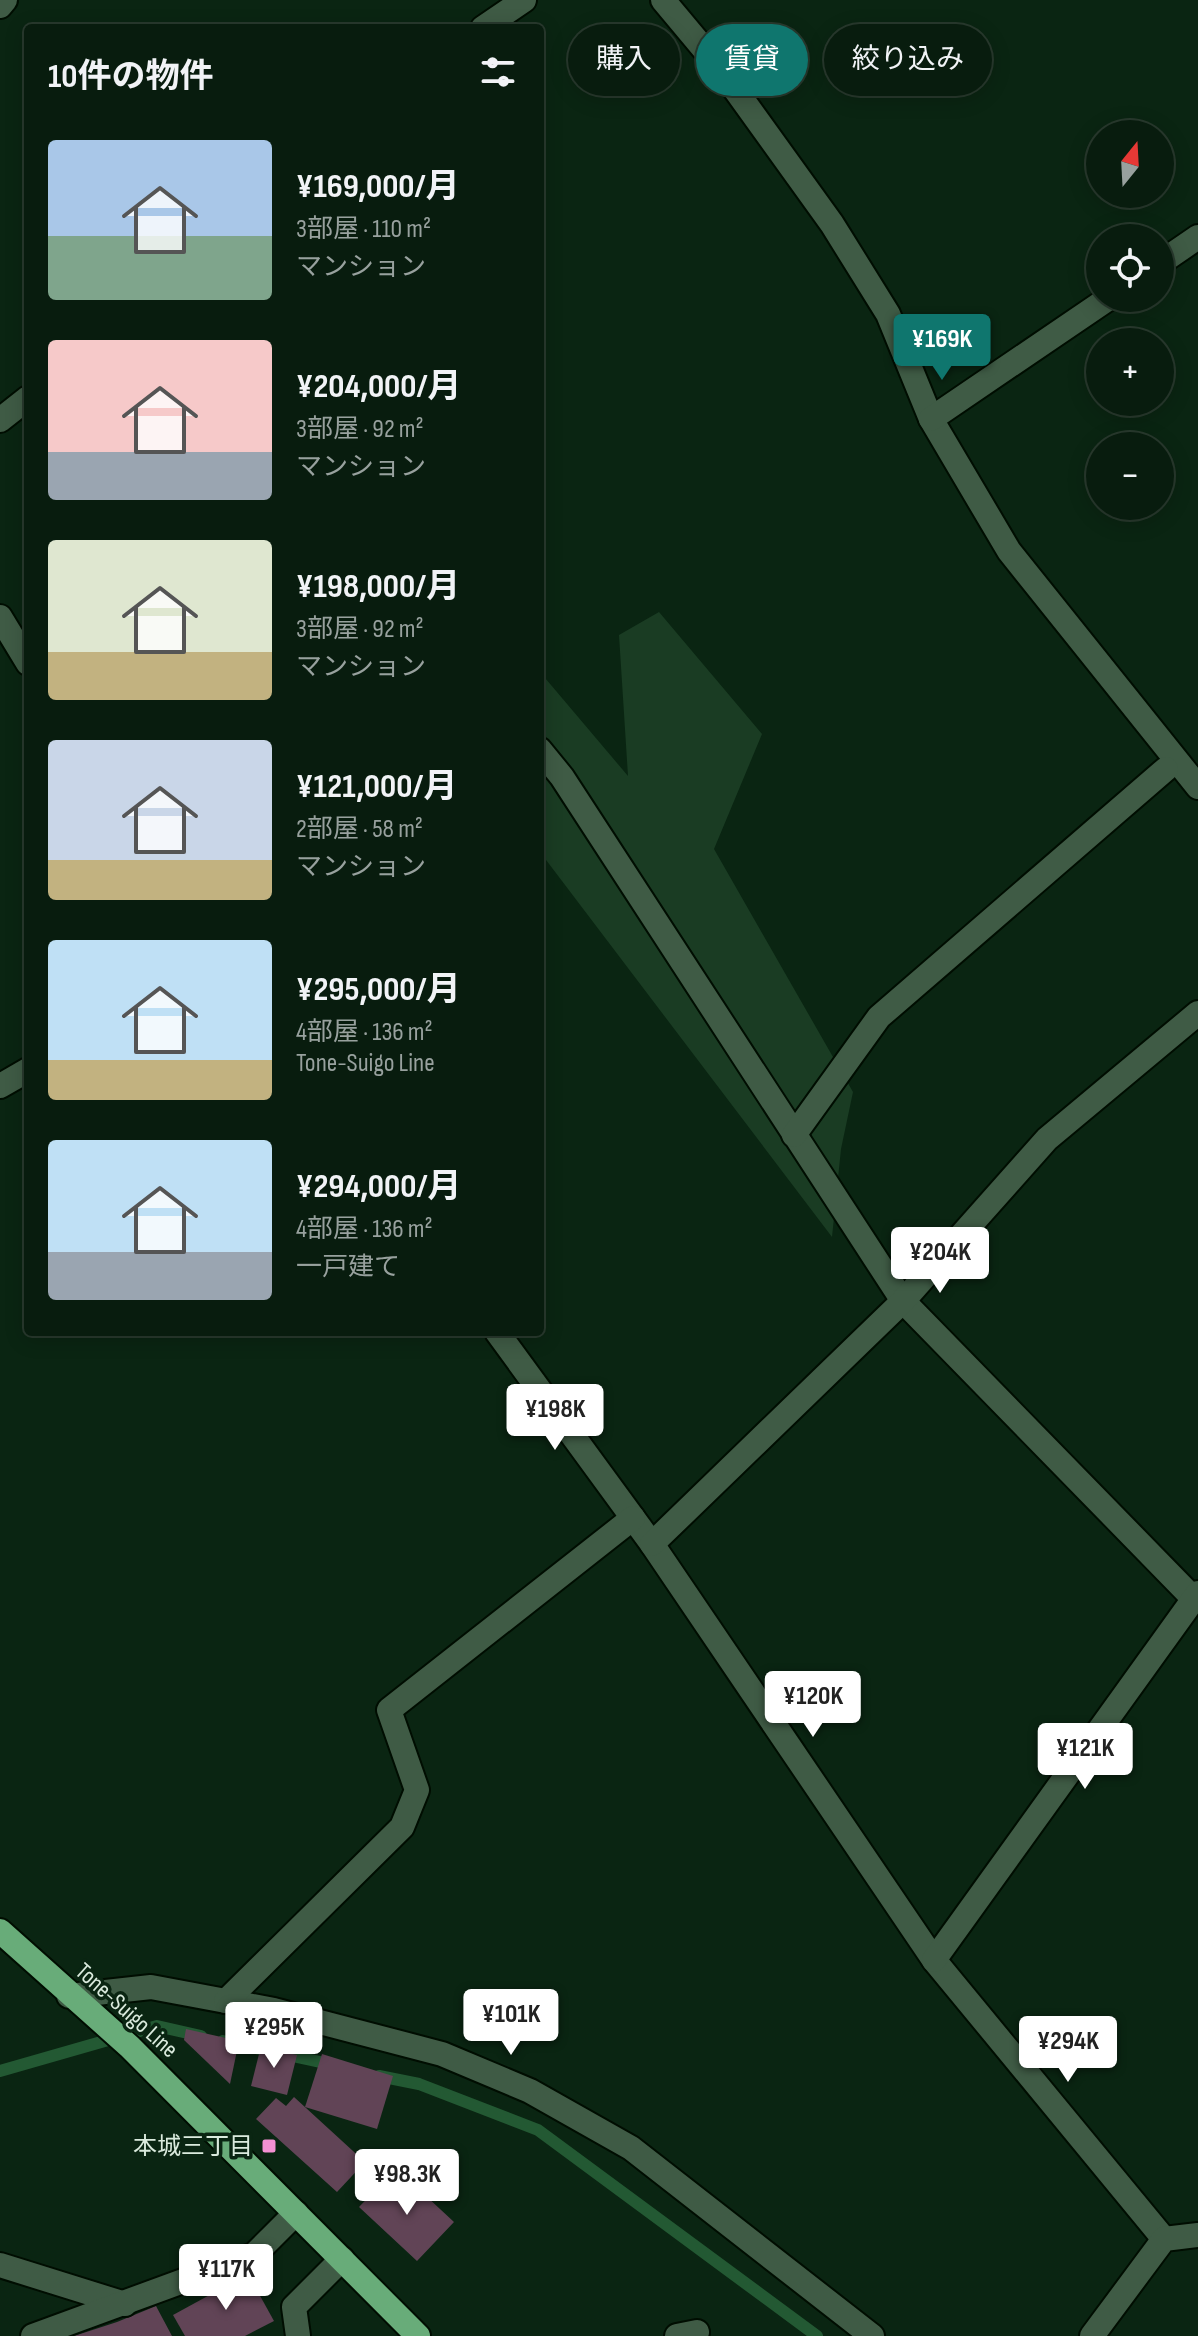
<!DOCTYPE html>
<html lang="ja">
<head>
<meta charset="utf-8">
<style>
  body { margin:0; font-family:"Sofia Sans Condensed","Noto Sans JP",sans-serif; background:#112517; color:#f1f3f6; height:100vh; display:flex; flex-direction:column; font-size:30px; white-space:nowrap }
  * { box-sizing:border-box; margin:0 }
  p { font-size:26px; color:#98a19e }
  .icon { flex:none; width:44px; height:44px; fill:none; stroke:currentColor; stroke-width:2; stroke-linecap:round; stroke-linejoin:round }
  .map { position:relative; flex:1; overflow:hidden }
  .details { position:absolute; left:24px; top:24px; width:520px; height:1312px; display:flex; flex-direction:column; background:#081c0e; border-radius:8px; box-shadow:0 4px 20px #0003,0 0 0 2px #293a2e }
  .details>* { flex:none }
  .top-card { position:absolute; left:568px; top:24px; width:510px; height:72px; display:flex; gap:16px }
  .needle { width:52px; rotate:18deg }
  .buttons { position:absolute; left:1086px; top:120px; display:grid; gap:16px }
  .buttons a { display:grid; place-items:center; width:88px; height:88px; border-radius:50%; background:#081c0e; box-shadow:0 4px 20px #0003,0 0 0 2px #293a2e; font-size:40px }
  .price { position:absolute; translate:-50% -68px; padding:0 18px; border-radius:8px; background:#fff; color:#222; font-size:26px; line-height:52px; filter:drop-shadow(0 2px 4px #0008) }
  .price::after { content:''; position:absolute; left:50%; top:48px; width:24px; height:18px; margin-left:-12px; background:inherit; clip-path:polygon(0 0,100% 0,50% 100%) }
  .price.current { background:#0f766e; color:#fff }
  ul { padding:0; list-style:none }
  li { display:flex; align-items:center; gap:24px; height:200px; padding:0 24px }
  li span { display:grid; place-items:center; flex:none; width:224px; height:160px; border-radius:8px; color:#555 }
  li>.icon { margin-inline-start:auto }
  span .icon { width:96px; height:96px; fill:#fffc; stroke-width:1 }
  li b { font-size:34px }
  h2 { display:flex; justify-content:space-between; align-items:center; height:96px; padding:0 24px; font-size:34px }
  .chip { padding:0 28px; border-radius:36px; background:#081c0e; box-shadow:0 4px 20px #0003,0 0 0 2px #293a2e; font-size:28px; line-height:72px }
  .chip.current { background:#0f766e; color:#fff }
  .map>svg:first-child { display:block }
  .green { fill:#1a3c23 }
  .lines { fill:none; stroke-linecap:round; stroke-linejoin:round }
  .stream { stroke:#235933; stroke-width:12 }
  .building { fill:#614456 }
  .minor-casing { stroke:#000d01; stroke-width:28 }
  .highway-casing { stroke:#000d01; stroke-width:28 }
  .minor { stroke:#3f5b45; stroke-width:24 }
  .highway { stroke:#68ac79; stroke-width:24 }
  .poi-dot { fill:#f491d3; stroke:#0a2512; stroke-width:3 }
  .labels { text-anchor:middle; stroke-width:7; stroke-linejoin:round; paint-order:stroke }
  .street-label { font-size:24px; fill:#daeadd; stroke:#0a2512 }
  .poi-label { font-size:24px; fill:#daeadd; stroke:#0a2512; text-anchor:end }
</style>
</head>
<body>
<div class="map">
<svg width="1198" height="2336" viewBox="0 0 1198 2336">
  <rect width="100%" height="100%" fill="#0a2512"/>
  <path class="green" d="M 659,612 L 762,734 L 714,849 L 853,1092 L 841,1149 L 832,1237 L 540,852 L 540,672 L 628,776 L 619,635 Z"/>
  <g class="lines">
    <g class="stream">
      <path d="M 223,2041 L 334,2065"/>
      <path d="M 0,2071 L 157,2026 L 201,2036"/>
      <path d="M 379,2076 L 419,2084 L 538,2130 L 817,2336"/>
    </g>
  </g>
  <g class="building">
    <path d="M 186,2029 L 239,2041 L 230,2084 L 184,2040 Z"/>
    <path d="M 261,2046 L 297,2055 L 287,2095 L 251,2086 Z"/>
    <path d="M 322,2054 L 393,2076 L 377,2129 L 305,2107 Z"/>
    <path d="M 294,2097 L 365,2162 L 337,2192 L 256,2119 L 276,2098 L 286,2106 Z"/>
    <path d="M 386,2179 L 402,2194 L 412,2183 L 454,2222 L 417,2261 L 359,2207 Z"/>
    <path d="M 248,2274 L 274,2321 L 245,2336 L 185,2336 L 173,2315 Z"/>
    <path d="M 156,2306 L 172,2336 L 74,2336 L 117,2322 Z"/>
  </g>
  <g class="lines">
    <g class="minor-casing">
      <g id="minor">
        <path d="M 663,0 L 719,67 L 832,224 L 888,314 L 931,419 L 1009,551 L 1198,787"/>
        <path d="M 0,6 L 5,0"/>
        <path d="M 483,28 L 524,0"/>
        <path d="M 1160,263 L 1198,237"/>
        <path d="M 931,419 L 1109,298"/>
        <path d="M 0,420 L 28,398"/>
        <path d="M 0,617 L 28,663"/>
        <path d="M 540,750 L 562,777 L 903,1301 L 1193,1598"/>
        <path d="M 0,1086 L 28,1070"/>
        <path d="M 794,1135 L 879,1017 L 1166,769"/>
        <path d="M 497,1332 L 652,1544 L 934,1960 L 1164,2239"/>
        <path d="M 652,1544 L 903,1301 L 1047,1139 L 1198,1013"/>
        <path d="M 934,1960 L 1198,1593"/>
        <path d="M 69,1996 L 151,1987 L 274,2010 L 442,2054 L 530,2091 L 631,2148 L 872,2336"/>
        <path d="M 226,2001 L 402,1827 L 417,1790 L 389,1710 L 633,1518"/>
        <path d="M 0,2265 L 125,2304"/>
        <path d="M 33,2336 L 254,2255 L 296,2213"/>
        <path d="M 298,2336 L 294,2307 L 342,2259"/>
        <path d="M 677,2336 L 697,2332"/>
        <path d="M 1092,2336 L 1164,2239 L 1198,2235"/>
      </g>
    </g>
    <g class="highway-casing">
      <path id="highway" d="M 0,1931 L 130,2047 L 418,2336"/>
    </g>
    <use href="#minor" class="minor"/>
    <use href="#highway" class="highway"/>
  </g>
  <rect class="poi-dot" x="261" y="2138" width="16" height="16" rx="4"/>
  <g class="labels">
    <g class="street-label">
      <text transform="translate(127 2010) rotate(42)" y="8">Tone-Suigo Line</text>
    </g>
    <g class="poi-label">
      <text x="253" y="2154">本城三丁目</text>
    </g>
  </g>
</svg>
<div class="buttons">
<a><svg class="needle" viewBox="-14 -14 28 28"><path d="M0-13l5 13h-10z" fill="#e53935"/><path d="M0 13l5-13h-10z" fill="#98a19e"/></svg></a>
<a><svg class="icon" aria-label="locate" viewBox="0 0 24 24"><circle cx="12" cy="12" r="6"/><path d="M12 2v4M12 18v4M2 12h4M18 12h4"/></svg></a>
<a>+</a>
<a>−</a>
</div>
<b class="price current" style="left:942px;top:382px">¥169K</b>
<b class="price" style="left:940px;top:1295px">¥204K</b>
<b class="price" style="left:555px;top:1452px">¥198K</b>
<b class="price" style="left:813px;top:1739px">¥120K</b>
<b class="price" style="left:1085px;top:1791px">¥121K</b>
<b class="price" style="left:511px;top:2057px">¥101K</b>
<b class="price" style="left:274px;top:2070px">¥295K</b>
<b class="price" style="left:1068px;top:2084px">¥294K</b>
<b class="price" style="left:407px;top:2217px">¥98.3K</b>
<b class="price" style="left:226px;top:2312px">¥117K</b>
<div class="top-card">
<a class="chip">購入</a>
<a class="chip current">賃貸</a>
<a class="chip">絞り込み</a>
</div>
<section class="details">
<h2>10件の物件<svg class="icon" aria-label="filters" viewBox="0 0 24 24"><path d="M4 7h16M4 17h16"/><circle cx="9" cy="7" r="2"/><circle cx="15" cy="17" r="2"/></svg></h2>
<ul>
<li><span style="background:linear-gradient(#a9c7e8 60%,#7fa58c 0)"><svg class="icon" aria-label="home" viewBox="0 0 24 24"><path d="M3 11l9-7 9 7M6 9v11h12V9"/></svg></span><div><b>¥169,000/月</b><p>3部屋 · 110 m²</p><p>マンション</p></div></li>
<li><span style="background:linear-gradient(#f6c9c9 70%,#9aa5b1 0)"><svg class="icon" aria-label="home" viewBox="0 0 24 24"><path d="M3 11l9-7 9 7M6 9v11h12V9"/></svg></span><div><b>¥204,000/月</b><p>3部屋 · 92 m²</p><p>マンション</p></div></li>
<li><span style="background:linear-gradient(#dfe7d0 70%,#c2b280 0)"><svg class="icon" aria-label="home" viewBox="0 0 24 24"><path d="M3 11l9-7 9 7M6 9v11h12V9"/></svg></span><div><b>¥198,000/月</b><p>3部屋 · 92 m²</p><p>マンション</p></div></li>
<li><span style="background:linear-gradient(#c9d6e8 75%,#c2b280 0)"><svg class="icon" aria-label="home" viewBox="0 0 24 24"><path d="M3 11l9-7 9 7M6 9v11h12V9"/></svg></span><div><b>¥121,000/月</b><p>2部屋 · 58 m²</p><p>マンション</p></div></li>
<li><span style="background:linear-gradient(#bfe0f5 75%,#c2b280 0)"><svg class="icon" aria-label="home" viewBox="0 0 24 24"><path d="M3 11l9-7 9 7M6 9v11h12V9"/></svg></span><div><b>¥295,000/月</b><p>4部屋 · 136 m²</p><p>Tone-Suigo Line</p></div></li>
<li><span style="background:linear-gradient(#bfe0f5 70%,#9aa5b1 0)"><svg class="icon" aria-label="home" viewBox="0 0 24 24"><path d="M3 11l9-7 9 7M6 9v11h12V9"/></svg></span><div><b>¥294,000/月</b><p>4部屋 · 136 m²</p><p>一戸建て</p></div></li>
</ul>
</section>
</div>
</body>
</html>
